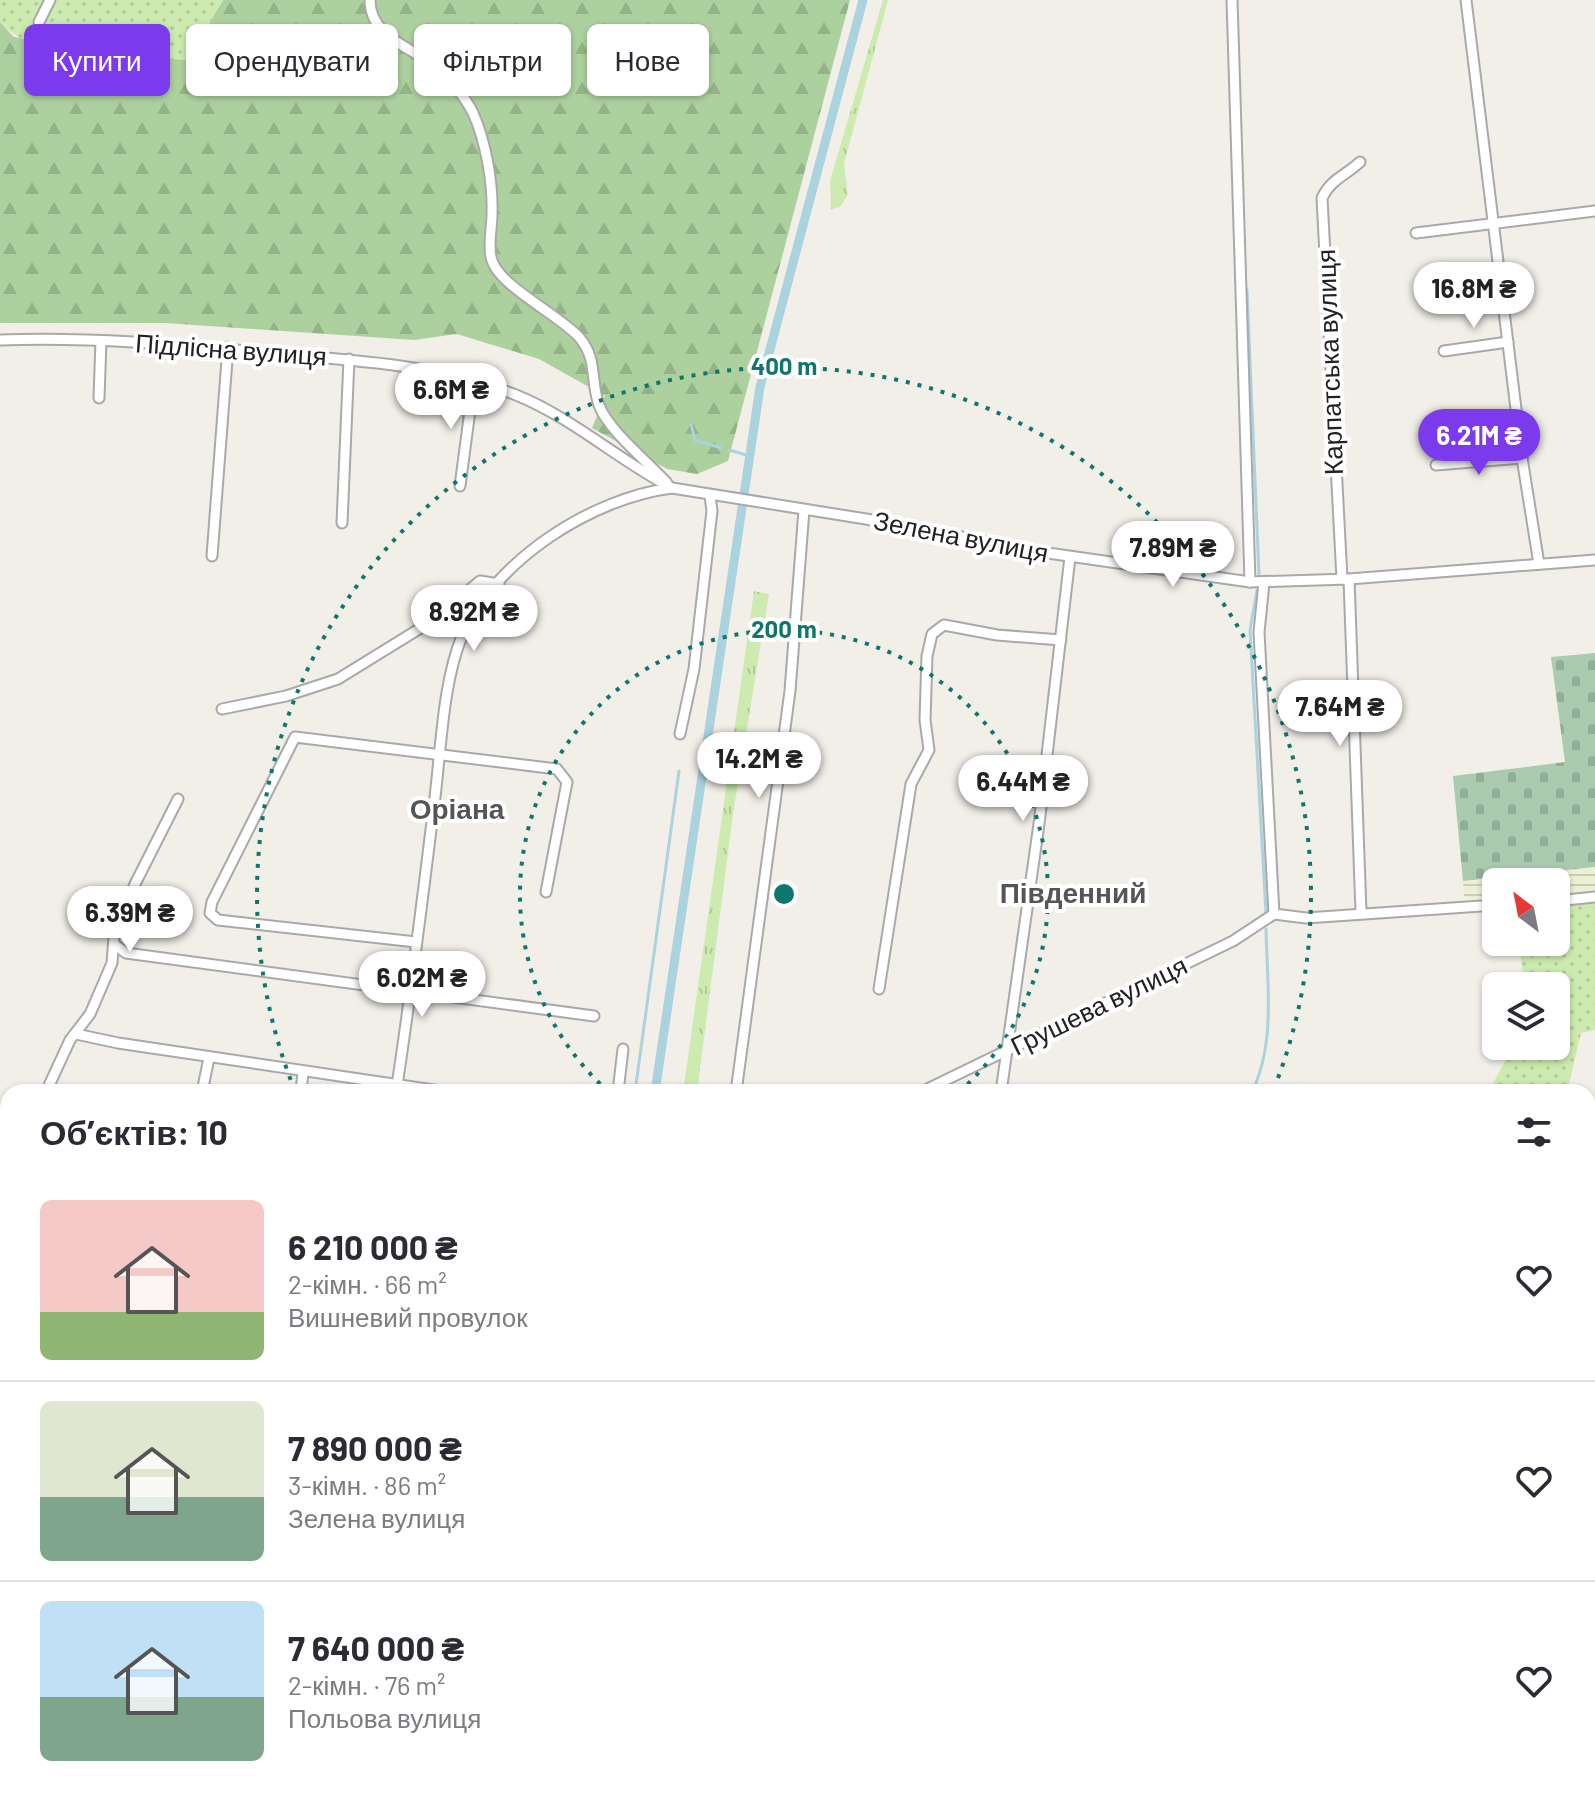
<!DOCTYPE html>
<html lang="uk">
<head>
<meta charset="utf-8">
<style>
  body { margin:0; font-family:Barlow,sans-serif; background:#f7f7f7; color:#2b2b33; height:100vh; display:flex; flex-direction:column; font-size:30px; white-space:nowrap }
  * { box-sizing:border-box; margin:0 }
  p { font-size:26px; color:#7c7c81 }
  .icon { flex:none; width:44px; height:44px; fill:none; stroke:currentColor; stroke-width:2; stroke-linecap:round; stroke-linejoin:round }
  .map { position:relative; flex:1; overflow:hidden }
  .drawer { position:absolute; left:0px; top:1084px; width:1596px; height:714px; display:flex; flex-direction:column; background:#fff; border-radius:24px 24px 0 0; box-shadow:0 2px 6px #0004 }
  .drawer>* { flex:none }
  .guide { position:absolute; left:24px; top:24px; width:800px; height:72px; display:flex; gap:16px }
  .needle { width:52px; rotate:328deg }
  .buttons { position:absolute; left:1482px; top:868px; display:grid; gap:16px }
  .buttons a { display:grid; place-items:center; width:88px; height:88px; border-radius:12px; background:#fff; box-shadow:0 2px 6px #0004; font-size:40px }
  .price { position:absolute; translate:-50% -68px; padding:0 18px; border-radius:28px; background:#fff; color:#222; font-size:26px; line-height:52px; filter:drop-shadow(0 2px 4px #0008) }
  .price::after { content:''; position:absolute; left:50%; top:48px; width:24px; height:18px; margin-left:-12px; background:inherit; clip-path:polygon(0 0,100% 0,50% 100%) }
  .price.active { background:#7c3aed; color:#fff }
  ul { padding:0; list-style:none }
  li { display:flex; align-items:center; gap:24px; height:200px; padding:0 40px }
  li+li { border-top:2px solid #e1e1e2 }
  li span { display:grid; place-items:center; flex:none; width:224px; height:160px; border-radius:12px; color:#555 }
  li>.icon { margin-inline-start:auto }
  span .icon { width:96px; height:96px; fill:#fffc; stroke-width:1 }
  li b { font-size:34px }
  h2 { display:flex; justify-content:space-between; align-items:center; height:96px; padding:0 40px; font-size:34px }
  .chip { padding:0 28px; border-radius:12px; background:#fff; box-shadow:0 2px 6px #0004; font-size:28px; line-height:72px }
  .chip.active { background:#7c3aed; color:#fff }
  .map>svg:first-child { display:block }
  .residential { fill:#e0dfdf }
  .farmland { fill:url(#farmland-rules) }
  .grass { fill:url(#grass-tufts) }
  .forest { fill:url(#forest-firs) }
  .cemetery { fill:url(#cemetery-stones) }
  .garden { fill:url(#garden-dots) }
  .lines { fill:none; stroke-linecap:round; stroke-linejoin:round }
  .stream { stroke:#aad3df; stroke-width:3 }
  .canal { stroke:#aad3df; stroke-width:9 }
  .minor-casing { stroke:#a9a9a9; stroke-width:13 }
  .major-casing { stroke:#a06b00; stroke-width:16 }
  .highway-casing { stroke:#dc2a67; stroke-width:18 }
  .minor { stroke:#fff; stroke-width:9 }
  .major { stroke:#fcd6a4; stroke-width:12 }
  .highway { stroke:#e892a2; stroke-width:14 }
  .ring { fill:none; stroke:#0f766e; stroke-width:4; stroke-dasharray:4 8 }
  .labels { text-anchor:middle; stroke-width:8; stroke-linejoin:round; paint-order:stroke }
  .street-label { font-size:26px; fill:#222; stroke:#fff }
  .neighbourhood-label { font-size:28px; font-weight:bold; fill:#555; stroke:#fff }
  .centre { fill:#0f766e; stroke:#fff; stroke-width:4 }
  .ring-label { font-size:24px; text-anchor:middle; font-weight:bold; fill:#0f766e; stroke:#fff; stroke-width:8; stroke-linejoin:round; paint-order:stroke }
</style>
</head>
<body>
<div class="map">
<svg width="1595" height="1797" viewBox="0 0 1595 1797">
  <defs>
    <pattern id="farmland-rules" width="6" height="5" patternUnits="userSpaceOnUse" patternTransform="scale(2)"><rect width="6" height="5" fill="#eef0d5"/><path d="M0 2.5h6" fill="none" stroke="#ccceb7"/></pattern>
    <pattern id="grass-tufts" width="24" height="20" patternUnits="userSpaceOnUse" patternTransform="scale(2)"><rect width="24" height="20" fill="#cdebb0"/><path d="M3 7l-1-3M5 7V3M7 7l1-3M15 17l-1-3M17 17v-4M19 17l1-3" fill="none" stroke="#b0c997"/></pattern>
    <pattern id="forest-firs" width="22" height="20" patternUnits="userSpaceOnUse" patternTransform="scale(2)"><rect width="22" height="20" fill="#add19e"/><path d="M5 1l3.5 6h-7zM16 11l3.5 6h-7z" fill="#95b388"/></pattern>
    <pattern id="cemetery-stones" width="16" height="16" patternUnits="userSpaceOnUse" patternTransform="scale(2)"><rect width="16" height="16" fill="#aacbaf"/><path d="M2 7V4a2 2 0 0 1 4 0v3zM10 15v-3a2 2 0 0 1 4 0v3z" fill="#92ae96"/></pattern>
    <pattern id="garden-dots" width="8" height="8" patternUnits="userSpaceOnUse" patternTransform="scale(2)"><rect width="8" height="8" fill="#cdebb0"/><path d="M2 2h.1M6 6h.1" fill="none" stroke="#b0c997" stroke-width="1.8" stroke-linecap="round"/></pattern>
  </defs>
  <rect width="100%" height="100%" fill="#f2efe9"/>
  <path class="residential" d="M 625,1790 L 706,1790 L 728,1797 L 602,1797 L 602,1792 Z"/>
  <g class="farmland">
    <path d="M 1595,867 L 1595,894 L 1556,898 L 1556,882 L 1496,882 L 1496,901 L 1469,901 L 1464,896 L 1463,881 Z"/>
    <path d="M 1020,1790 L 1243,1790 L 1242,1797 L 1051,1797 Z"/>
  </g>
  <g class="grass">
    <path d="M 883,0 L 888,0 L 844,164 L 848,195 L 840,207 L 831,209 L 830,181 Z"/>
    <path d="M 754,591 L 769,594 L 733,814 L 697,1092 L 683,1092 Z"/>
  </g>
  <g class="forest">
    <path d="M 223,0 L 850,0 L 728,461 L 697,474 L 667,469 L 592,428 L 605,396 L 539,359 L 457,334 L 414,340 L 165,323 L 0,323 L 0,22 L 14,37 L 187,60 Z"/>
    <path d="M 8,1779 L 8,1790 L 200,1790 L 193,1797 L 0,1797 L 0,1780 Z"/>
  </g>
  <path class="cemetery" d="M 1595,653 L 1595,867 L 1463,881 L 1453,776 L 1565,762 L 1551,657 Z"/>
  <g class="garden">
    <path d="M 0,0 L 223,0 L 188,60 C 132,58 40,65 0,22 Z"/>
    <path d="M 1595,901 L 1595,1030 L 1581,1033 L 1567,1092 L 1488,1092 L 1514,1046 L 1556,1046 L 1556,986 L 1524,986 L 1519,942 L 1556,942 L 1556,904 Z"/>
    <path d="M 1243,1790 L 1376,1790 L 1372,1797 L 1242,1797 Z"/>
  </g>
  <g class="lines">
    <g class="stream">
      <path d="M 1247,290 L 1259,575"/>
      <path d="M 691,424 L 695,440 L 721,448"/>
      <path d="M 729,450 L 750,456"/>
      <path d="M 1257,590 L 1250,630 L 1266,913"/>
      <path d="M 635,1092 L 679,771"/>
      <path d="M 1252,1092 C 1276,1043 1267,982 1266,929"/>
      <path d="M 0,1794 L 28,1790"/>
    </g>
    <g class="canal">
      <path d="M 655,1092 L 760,387 L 863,0"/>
      <path d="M 566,1797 L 567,1790"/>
    </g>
    <g class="minor-casing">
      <g id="minor">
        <path d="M 370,0 C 370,37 411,47 435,66 C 449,77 465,97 473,113 C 486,142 493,183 492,214 C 492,228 488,244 491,257 C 496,285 557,313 579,337 C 598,359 590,380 599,405 C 607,429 649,463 667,483"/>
        <path d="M 1232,0 L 1250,582"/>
        <path d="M 1466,0 L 1522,458 L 1539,564"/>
        <path d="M 39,22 L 50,0"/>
        <path d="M 1416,233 L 1595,211"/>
        <path d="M 0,340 C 101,336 202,347 303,356 C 375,362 448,368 516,395 C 573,418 618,460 672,488"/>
        <path d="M 1444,351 L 1508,342"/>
        <path d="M 99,398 L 101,341"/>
        <path d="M 1436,465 L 1522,458"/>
        <path d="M 460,486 L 474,380"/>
        <path d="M 342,523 L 349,359"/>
        <path d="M 212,556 L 228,347"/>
        <path d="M 1342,579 L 1322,198 C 1331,179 1345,176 1360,162"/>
        <path d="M 1349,579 L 1361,912"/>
        <path d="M 1264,583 L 1259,632 L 1274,914"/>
        <path d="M 222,709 L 286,696 L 338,679 L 432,621 L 480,581 L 499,584"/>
        <path d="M 680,734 L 694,669 L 712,511 L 710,496"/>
        <path d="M 1556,901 L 1595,897"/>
        <path d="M 1274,914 L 1306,918 L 1496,905"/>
        <path d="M 416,942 L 218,920 L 210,913 L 212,902 L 295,737 L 557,769 L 567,782 L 546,892"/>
        <path d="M 115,945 L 126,953 L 594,1016"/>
        <path d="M 879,989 L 911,784 L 929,750 L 925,720 L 927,656 L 932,634 L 944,625 L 997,635 L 1061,640"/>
        <path d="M 76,1034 L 118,1043 L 447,1092"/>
        <path d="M 46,1092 L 70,1040 L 90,1014 L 112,963 L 114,937 L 135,884 L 178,799"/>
        <path d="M 202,1092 L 209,1058"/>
        <path d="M 301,1092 L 303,1072"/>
        <path d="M 396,1092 C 411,994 423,896 435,797 C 441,748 443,682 462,636 C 495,560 592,498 672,488 L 866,519 L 1041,552 L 1250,582 L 1349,579 L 1595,560"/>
        <path d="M 618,1092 L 623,1049"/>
        <path d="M 736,1092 L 790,691 L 804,510"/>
        <path d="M 921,1092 L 1233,941 L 1274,914"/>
        <path d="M 1001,1092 L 1039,824 L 1070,557"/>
        <path d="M 0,1184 L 8,1180"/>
        <path d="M 7,1242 L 8,1243"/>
        <path d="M 0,1351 L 8,1356"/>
        <path d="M 0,1462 L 8,1467"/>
        <path d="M 0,1568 L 8,1572"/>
        <path d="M 0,1771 L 8,1770"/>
        <path d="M 208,1797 L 208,1790"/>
      </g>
    </g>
    <g class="major-casing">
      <g id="major">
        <path d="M 1588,1521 L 1595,1506"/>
        <path d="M 1467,1797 L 1470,1790"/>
      </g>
    </g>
    <g class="highway-casing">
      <g id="highway">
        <path d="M 884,1790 L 912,1797"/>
        <path d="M 361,1797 L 432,1790"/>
      </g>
    </g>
    <use href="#minor" class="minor"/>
    <use href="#major" class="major"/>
    <use href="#highway" class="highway"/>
  </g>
  <g class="ring">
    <path d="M609 1092A264 264 0 1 1 959 1092"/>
    <path d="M295 1091A527 527 0 1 1 1273 1091"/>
  </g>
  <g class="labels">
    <g class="street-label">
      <text transform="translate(231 350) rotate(4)" y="9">Підлісна вулиця</text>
      <text transform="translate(1330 362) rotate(-92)" y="9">Карпатська вулиця</text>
      <text transform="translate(961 537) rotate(11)" y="9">Зелена вулиця</text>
      <text transform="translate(1099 1006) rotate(-26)" y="9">Грушева вулиця</text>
    </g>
    <g class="neighbourhood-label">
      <text x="457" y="819">Оріана</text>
      <text x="1073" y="903">Південний</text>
    </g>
  </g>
  <circle cx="784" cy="894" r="12" class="centre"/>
  <g class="ring-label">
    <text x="784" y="375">400 m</text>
    <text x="784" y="638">200 m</text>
  </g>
</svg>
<div class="buttons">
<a><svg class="needle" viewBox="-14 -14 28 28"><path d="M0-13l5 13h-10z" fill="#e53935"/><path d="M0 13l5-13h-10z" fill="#7c7c81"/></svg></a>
<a><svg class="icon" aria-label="layers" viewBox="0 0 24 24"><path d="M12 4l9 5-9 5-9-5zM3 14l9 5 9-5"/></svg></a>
</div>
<b class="price" style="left:1474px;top:330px">16.8M ₴</b>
<b class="price" style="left:451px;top:431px">6.6M ₴</b>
<b class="price active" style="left:1479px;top:477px">6.21M ₴</b>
<b class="price" style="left:1173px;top:589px">7.89M ₴</b>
<b class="price" style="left:474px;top:653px">8.92M ₴</b>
<b class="price" style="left:1340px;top:748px">7.64M ₴</b>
<b class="price" style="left:759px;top:800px">14.2M ₴</b>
<b class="price" style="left:1023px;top:823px">6.44M ₴</b>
<b class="price" style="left:130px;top:954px">6.39M ₴</b>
<b class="price" style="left:422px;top:1019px">6.02M ₴</b>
<div class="guide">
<a class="chip active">Купити</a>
<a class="chip">Орендувати</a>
<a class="chip">Фільтри</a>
<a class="chip">Нове</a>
</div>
<section class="drawer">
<h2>Об’єктів: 10<svg class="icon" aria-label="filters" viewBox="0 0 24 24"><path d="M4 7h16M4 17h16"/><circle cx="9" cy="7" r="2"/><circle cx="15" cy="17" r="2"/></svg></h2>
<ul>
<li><span style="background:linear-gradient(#f6c9c9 70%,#8fb573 0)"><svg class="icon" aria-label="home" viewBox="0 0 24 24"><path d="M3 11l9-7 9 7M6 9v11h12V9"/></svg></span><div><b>6 210 000 ₴</b><p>2-кімн. · 66 m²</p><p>Вишневий провулок</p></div><svg class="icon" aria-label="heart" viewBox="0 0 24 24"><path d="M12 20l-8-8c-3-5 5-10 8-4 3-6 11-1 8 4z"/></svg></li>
<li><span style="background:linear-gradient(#dfe7d0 60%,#7fa58c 0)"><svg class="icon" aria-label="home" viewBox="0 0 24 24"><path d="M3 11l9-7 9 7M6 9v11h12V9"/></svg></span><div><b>7 890 000 ₴</b><p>3-кімн. · 86 m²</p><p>Зелена вулиця</p></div><svg class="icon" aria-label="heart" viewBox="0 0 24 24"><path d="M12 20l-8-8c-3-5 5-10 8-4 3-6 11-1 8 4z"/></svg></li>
<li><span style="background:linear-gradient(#bfe0f5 60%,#7fa58c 0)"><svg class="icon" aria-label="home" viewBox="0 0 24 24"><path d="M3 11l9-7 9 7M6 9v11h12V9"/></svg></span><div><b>7 640 000 ₴</b><p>2-кімн. · 76 m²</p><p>Польова вулиця</p></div><svg class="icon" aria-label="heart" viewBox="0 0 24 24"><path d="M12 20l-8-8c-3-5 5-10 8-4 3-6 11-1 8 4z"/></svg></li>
</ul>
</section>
</div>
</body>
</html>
